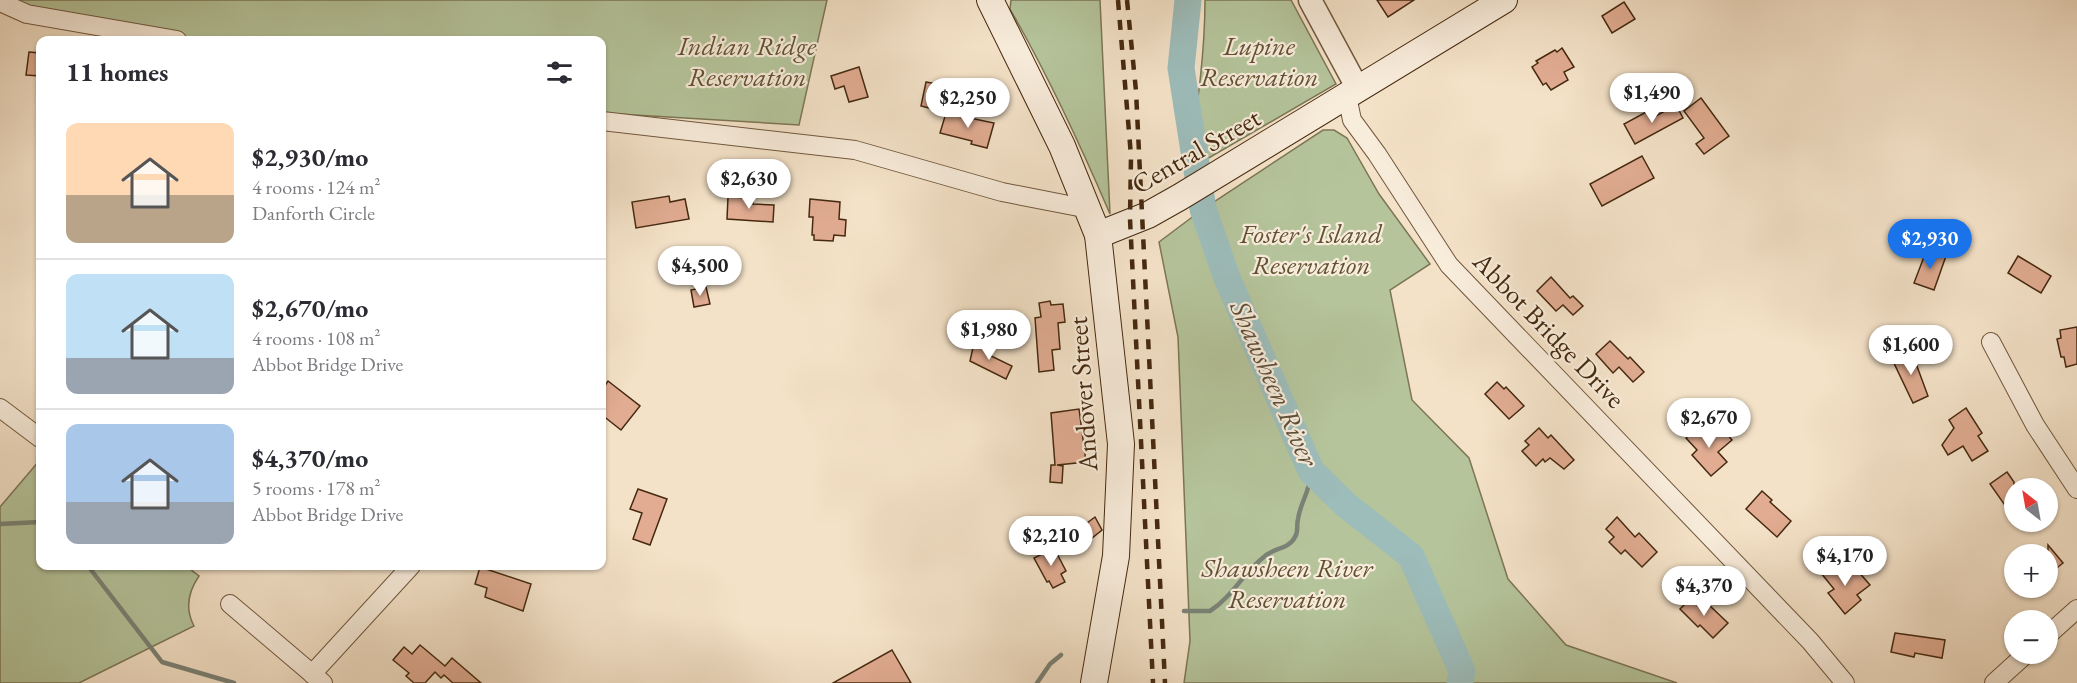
<!DOCTYPE html>
<html lang="en">
<head>
<meta charset="utf-8">
<style>
  body { margin:0; font-family:"EB Garamond",serif; background:#f2f2f3; color:#2b2b33; height:100vh; display:flex; flex-direction:column; font-size:22px; white-space:nowrap }
  * { box-sizing:border-box; margin:0 }
  p { font-size:20px; color:#7c7c81 }
  .icon { flex:none; width:33px; height:33px; fill:none; stroke:currentColor; stroke-width:2; stroke-linecap:round; stroke-linejoin:round }
  .map { position:relative; flex:1; overflow:hidden }
  .details { position:absolute; left:36px; top:36px; width:570px; height:534px; display:flex; flex-direction:column; background:#fff; border-radius:12px; box-shadow:0 2px 4px #0004 }
  .details>* { flex:none }
  .needle { width:39px; rotate:329deg }
  .buttons { position:absolute; left:2004px; top:478px; display:grid; gap:12px }
  .buttons a { display:grid; place-items:center; width:54px; height:54px; border-radius:50%; background:#fff; box-shadow:0 2px 4px #0004; font-size:30px }
  .price { position:absolute; translate:-50% -51px; padding:0 14px; border-radius:21px; background:#fff; color:#222; font-size:20px; line-height:39px; filter:drop-shadow(0 2px 3px #0008) }
  .price::after { content:''; position:absolute; left:50%; top:36px; width:18px; height:14px; margin-left:-9px; background:inherit; clip-path:polygon(0 0,100% 0,50% 100%) }
  .price.active { background:#1a73e8; color:#fff }
  ul { padding:0; list-style:none }
  li { display:flex; align-items:center; gap:18px; height:150px; padding:0 30px }
  li+li { border-top:2px solid #e1e1e2 }
  li span { display:grid; place-items:center; flex:none; width:168px; height:120px; border-radius:12px; color:#555 }
  li>.icon { margin-inline-start:auto }
  span .icon { width:72px; height:72px; fill:#fffc; stroke-width:1 }
  li b { font-size:26px }
  h2 { display:flex; justify-content:space-between; align-items:center; height:72px; padding:0 30px; font-size:26px }
  .map>svg:first-child { display:block }
  .green { fill:#b5c49b; stroke:#7d7655; stroke-width:1.5 }
  .lines { fill:none; stroke-linecap:round; stroke-linejoin:round }
  .stream { stroke:#7a8276; stroke-width:4.5 }
  .river { stroke:#9dbdbb; stroke-width:27 }
  .building { fill:#e1ac92; stroke:#45290f; stroke-width:1.5 }
  .minor-casing { stroke:#71573d; stroke-width:20 }
  .tertiary-casing { stroke:#71573d; stroke-width:25 }
  .secondary-casing { stroke:#45290f; stroke-width:28 }
  .minor { stroke:#f8ecdb; stroke-width:18 }
  .tertiary { stroke:#f8ecdb; stroke-width:22 }
  .secondary { stroke:#f8ecdb; stroke-width:26 }
  .rail { stroke:#45290f; stroke-width:4.5; stroke-dasharray:10 10; stroke-linecap:butt }
  .labels { text-anchor:middle; stroke-width:4.5; stroke-linejoin:round; paint-order:stroke }
  .park-label { font-size:27px; font-style:italic; fill:#615032; stroke:#f8ecdb }
  .street-label { font-size:27px; fill:#45290f; stroke:#f8ecdb }
  .water-label { font-size:28px; font-style:italic; fill:#5b4e3a; stroke:#f8ecdb }
</style>
</head>
<body>
<div class="map">
<svg width="2077" height="683" viewBox="0 0 2077 683">
  <rect width="100%" height="100%" fill="#f4e2c8"/>
  <filter id="stains"><feTurbulence type="fractalNoise" baseFrequency=".00333" numOctaves="4"/><feColorMatrix values="0 0 0 0 .2 0 0 0 0 .09 0 0 0 0 .02 0 0 0 .5 -.17"/></filter>
  <radialGradient id="worn" r=".72"><stop offset=".6" stop-color="#630" stop-opacity="0"/><stop offset="1" stop-color="#630" stop-opacity=".3"/></radialGradient>
  <g class="green">
    <path d="M 0,0 L 827,0 L 799,125 L 602,113 L 602,40 L 180,40 Z"/>
    <path d="M 1011,0 L 1100,0 L 1110,214 C 1080,144 1048,75 1010,9 Z"/>
    <path d="M 1205,0 L 1291,0 L 1336,84 L 1188,170 C 1196,114 1205,57 1205,0 Z"/>
    <path d="M 1323,130 L 1334,130 L 1347,138 L 1379,194 L 1430,264 L 1390,290 L 1412,400 L 1469,458 L 1508,579 L 1566,645 L 1677,683 L 1184,683 L 1190,641 L 1178,337 L 1159,242 L 1203,209 Z"/>
    <path d="M 39,461 L 40,566 L 186,566 L 199,576 C 188,592 185,609 194,626 L 79,683 L 0,683 L 0,507 Z"/>
  </g>
  <g class="lines">
    <g class="stream">
      <path d="M 0,524 L 40,522"/>
      <path d="M 88,566 L 162,662 L 234,683"/>
      <path d="M 1184,611 L 1210,611 C 1233,596 1243,573 1265,556 C 1274,548 1289,549 1295,537 C 1299,531 1296,526 1298,519 C 1301,500 1310,493 1311,471"/>
      <path d="M 1037,683 L 1050,664 L 1061,655"/>
    </g>
    <path class="river" d="M 1188,0 L 1181,68 L 1203,209 L 1227,278 L 1311,471 L 1346,505 L 1411,556 L 1462,671 L 1460,683"/>
  </g>
  <g class="building">
    <path d="M 1377,0 L 1414,0 L 1388,17 Z"/>
    <path d="M 1624,2 L 1635,19 L 1612,33 L 1602,16 Z"/>
    <path d="M 1562,48 L 1574,67 L 1564,72 L 1568,80 L 1551,90 L 1546,83 L 1543,85 L 1532,67 L 1538,63 L 1536,61 L 1555,50 L 1557,52 Z"/>
    <path d="M 29,52 L 40,53 L 40,76 L 26,75 Z"/>
    <path d="M 859,67 L 868,97 L 849,102 L 844,86 L 835,89 L 831,76 Z"/>
    <path d="M 926,82 L 943,85 L 937,110 L 921,106 Z"/>
    <path d="M 1701,98 L 1729,136 L 1704,154 L 1696,144 L 1704,138 L 1684,111 Z"/>
    <path d="M 1676,105 L 1683,118 L 1635,144 L 1624,124 L 1648,111 L 1652,118 Z"/>
    <path d="M 946,113 L 994,123 L 987,148 L 971,144 L 972,141 L 940,133 Z"/>
    <path d="M 1642,156 L 1654,178 L 1602,206 L 1590,184 Z"/>
    <path d="M 669,196 L 670,202 L 685,199 L 689,219 L 636,228 L 632,202 Z"/>
    <path d="M 728,197 L 753,198 L 753,204 L 774,205 L 773,222 L 727,219 Z"/>
    <path d="M 810,199 L 840,202 L 839,219 L 846,220 L 845,236 L 834,235 L 833,241 L 814,240 L 814,235 L 812,235 L 813,217 L 809,217 Z"/>
    <path d="M 1927,249 L 1946,256 L 1934,290 L 1914,283 Z"/>
    <path d="M 2018,256 L 2051,276 L 2041,293 L 2008,273 Z"/>
    <path d="M 1551,277 L 1570,298 L 1573,296 L 1583,306 L 1573,315 L 1563,305 L 1556,311 L 1537,291 Z"/>
    <path d="M 706,287 L 710,304 L 694,307 L 691,290 Z"/>
    <path d="M 1050,301 L 1051,305 L 1063,304 L 1065,322 L 1058,323 L 1060,349 L 1052,350 L 1054,370 L 1039,372 L 1035,318 L 1041,317 L 1039,303 Z"/>
    <path d="M 2077,327 L 2077,364 L 2066,367 L 2064,357 L 2061,357 L 2057,339 L 2061,338 L 2060,330 Z"/>
    <path d="M 1610,341 L 1628,359 L 1630,357 L 1644,372 L 1633,382 L 1619,367 L 1613,373 L 1596,354 Z"/>
    <path d="M 974,343 L 989,346 L 987,354 L 1012,366 L 1006,379 L 970,361 Z"/>
    <path d="M 1911,350 L 1928,396 L 1913,403 L 1892,359 Z"/>
    <path d="M 608,381 L 640,406 L 621,430 L 602,415 L 602,390 Z"/>
    <path d="M 1497,382 L 1504,389 L 1506,387 L 1524,406 L 1509,419 L 1485,394 Z"/>
    <path d="M 1966,408 L 1982,433 L 1978,436 L 1988,451 L 1972,461 L 1963,446 L 1948,455 L 1942,445 L 1954,428 L 1949,420 Z"/>
    <path d="M 1079,409 L 1086,462 L 1057,465 L 1063,466 L 1062,483 L 1050,482 L 1051,465 L 1055,465 L 1051,413 Z"/>
    <path d="M 1700,425 L 1711,438 L 1722,428 L 1732,440 L 1718,452 L 1727,462 L 1711,476 L 1692,455 L 1697,450 L 1686,438 Z"/>
    <path d="M 1539,428 L 1548,438 L 1551,435 L 1574,460 L 1564,469 L 1550,458 L 1545,462 L 1543,459 L 1536,466 L 1522,451 L 1529,445 L 1525,441 Z"/>
    <path d="M 2007,472 L 2014,482 L 2014,518 L 1990,484 Z"/>
    <path d="M 638,489 L 667,499 L 650,545 L 633,539 L 642,513 L 630,509 Z"/>
    <path d="M 1762,491 L 1772,500 L 1770,502 L 1791,521 L 1777,537 L 1746,509 Z"/>
    <path d="M 1095,517 L 1102,530 L 1081,547 L 1071,535 Z"/>
    <path d="M 1617,517 L 1635,537 L 1639,533 L 1657,552 L 1642,567 L 1625,550 L 1621,554 L 1609,542 L 1614,537 L 1606,529 Z"/>
    <path d="M 2048,545 L 2063,563 L 2048,575 Z"/>
    <path d="M 1054,548 L 1066,571 L 1061,574 L 1065,582 L 1053,588 L 1049,581 L 1047,582 L 1034,558 Z"/>
    <path d="M 1833,563 L 1846,578 L 1857,570 L 1870,585 L 1857,595 L 1861,600 L 1845,614 L 1828,593 L 1834,589 L 1821,573 Z"/>
    <path d="M 480,567 L 531,584 L 523,611 L 485,597 L 487,588 L 475,584 Z"/>
    <path d="M 1693,596 L 1704,608 L 1708,604 L 1728,623 L 1713,638 L 1700,625 L 1698,627 L 1680,609 Z"/>
    <path d="M 1895,633 L 1945,640 L 1942,658 L 1915,653 L 1914,657 L 1891,652 Z"/>
    <path d="M 420,645 L 445,666 L 452,658 L 481,683 L 453,683 L 444,675 L 441,678 L 435,672 L 425,683 L 414,683 L 406,676 L 409,673 L 393,660 L 404,647 L 412,654 Z"/>
    <path d="M 892,650 L 911,683 L 833,683 Z"/>
  </g>
  <g class="lines">
    <g class="minor-casing">
      <g id="minor">
        <path d="M 0,2 L 27,14 L 177,40"/>
        <path d="M 1347,96 L 1352,120 L 1377,154 L 1449,265 L 1810,641 L 1845,683"/>
        <path d="M 602,121 L 855,150 L 1002,192 L 1089,209"/>
        <path d="M 1991,342 L 2035,425 L 2077,489"/>
        <path d="M 0,408 L 40,438"/>
        <path d="M 230,604 L 323,683"/>
        <path d="M 2048,635 L 2077,609"/>
        <path d="M 312,674 L 411,566"/>
        <path d="M 1994,683 L 2026,654"/>
      </g>
    </g>
    <g class="tertiary-casing">
      <path id="tertiary" d="M 1310,0 L 1358,89"/>
    </g>
    <g class="secondary-casing">
      <g id="secondary">
        <path d="M 990,0 L 1062,146 L 1098,235 L 1121,444 L 1116,556 L 1094,683"/>
        <path d="M 1098,235 L 1148,215 L 1180,197 L 1504,0"/>
      </g>
    </g>
    <use href="#minor" class="minor"/>
    <use href="#tertiary" class="tertiary"/>
    <use href="#secondary" class="secondary"/>
    <g class="rail">
      <path d="M 1118,0 L 1131,156 L 1130,219 L 1153,683"/>
      <path d="M 1127,0 L 1136,91 L 1165,683"/>
    </g>
  </g>
  <g class="labels">
    <g class="park-label">
      <text x="747" y="55">Indian Ridge<tspan x="747" dy="31">Reservation</tspan></text>
      <text x="1259" y="55">Lupine<tspan x="1259" dy="31">Reservation</tspan></text>
      <text x="1311" y="243">Foster's Island<tspan x="1311" dy="31">Reservation</tspan></text>
      <text x="1287" y="577">Shawsheen River<tspan x="1287" dy="31">Reservation</tspan></text>
    </g>
    <g class="street-label">
      <text transform="translate(1196 151) rotate(-30)" y="9">Central Street</text>
      <text transform="translate(1549 330) rotate(46)" y="9">Abbot Bridge Drive</text>
      <text transform="translate(1083 394) rotate(-94)" y="9">Andover Street</text>
    </g>
    <g class="water-label">
      <text transform="translate(1275 383) rotate(66)" y="10">Shawsheen River</text>
    </g>
  </g>
  <rect width="100%" height="100%" filter="url(#stains)"/>
  <rect width="100%" height="100%" fill="url(#worn)"/>
</svg>
<div class="buttons">
<a><svg class="needle" viewBox="-14 -14 28 28"><path d="M0-13l5 13h-10z" fill="#e53935"/><path d="M0 13l5-13h-10z" fill="#7c7c81"/></svg></a>
<a>+</a>
<a>−</a>
</div>
<b class="price" style="left:1652px;top:124px">$1,490</b>
<b class="price" style="left:968px;top:129px">$2,250</b>
<b class="price" style="left:749px;top:210px">$2,630</b>
<b class="price active" style="left:1930px;top:270px">$2,930</b>
<b class="price" style="left:700px;top:297px">$4,500</b>
<b class="price" style="left:989px;top:361px">$1,980</b>
<b class="price" style="left:1911px;top:376px">$1,600</b>
<b class="price" style="left:1709px;top:449px">$2,670</b>
<b class="price" style="left:1051px;top:567px">$2,210</b>
<b class="price" style="left:1845px;top:587px">$4,170</b>
<b class="price" style="left:1704px;top:617px">$4,370</b>
<section class="details">
<h2>11 homes<svg class="icon" aria-label="filters" viewBox="0 0 24 24"><path d="M4 7h16M4 17h16"/><circle cx="9" cy="7" r="2"/><circle cx="15" cy="17" r="2"/></svg></h2>
<ul>
<li><span style="background:linear-gradient(#ffd9b3 60%,#b9a48a 0)"><svg class="icon" aria-label="home" viewBox="0 0 24 24"><path d="M3 11l9-7 9 7M6 9v11h12V9"/></svg></span><div><b>$2,930/mo</b><p>4 rooms · 124 m²</p><p>Danforth Circle</p></div></li>
<li><span style="background:linear-gradient(#bfe0f5 70%,#9aa5b1 0)"><svg class="icon" aria-label="home" viewBox="0 0 24 24"><path d="M3 11l9-7 9 7M6 9v11h12V9"/></svg></span><div><b>$2,670/mo</b><p>4 rooms · 108 m²</p><p>Abbot Bridge Drive</p></div></li>
<li><span style="background:linear-gradient(#a9c7e8 65%,#9aa5b1 0)"><svg class="icon" aria-label="home" viewBox="0 0 24 24"><path d="M3 11l9-7 9 7M6 9v11h12V9"/></svg></span><div><b>$4,370/mo</b><p>5 rooms · 178 m²</p><p>Abbot Bridge Drive</p></div></li>
</ul>
</section>
</div>
</body>
</html>
